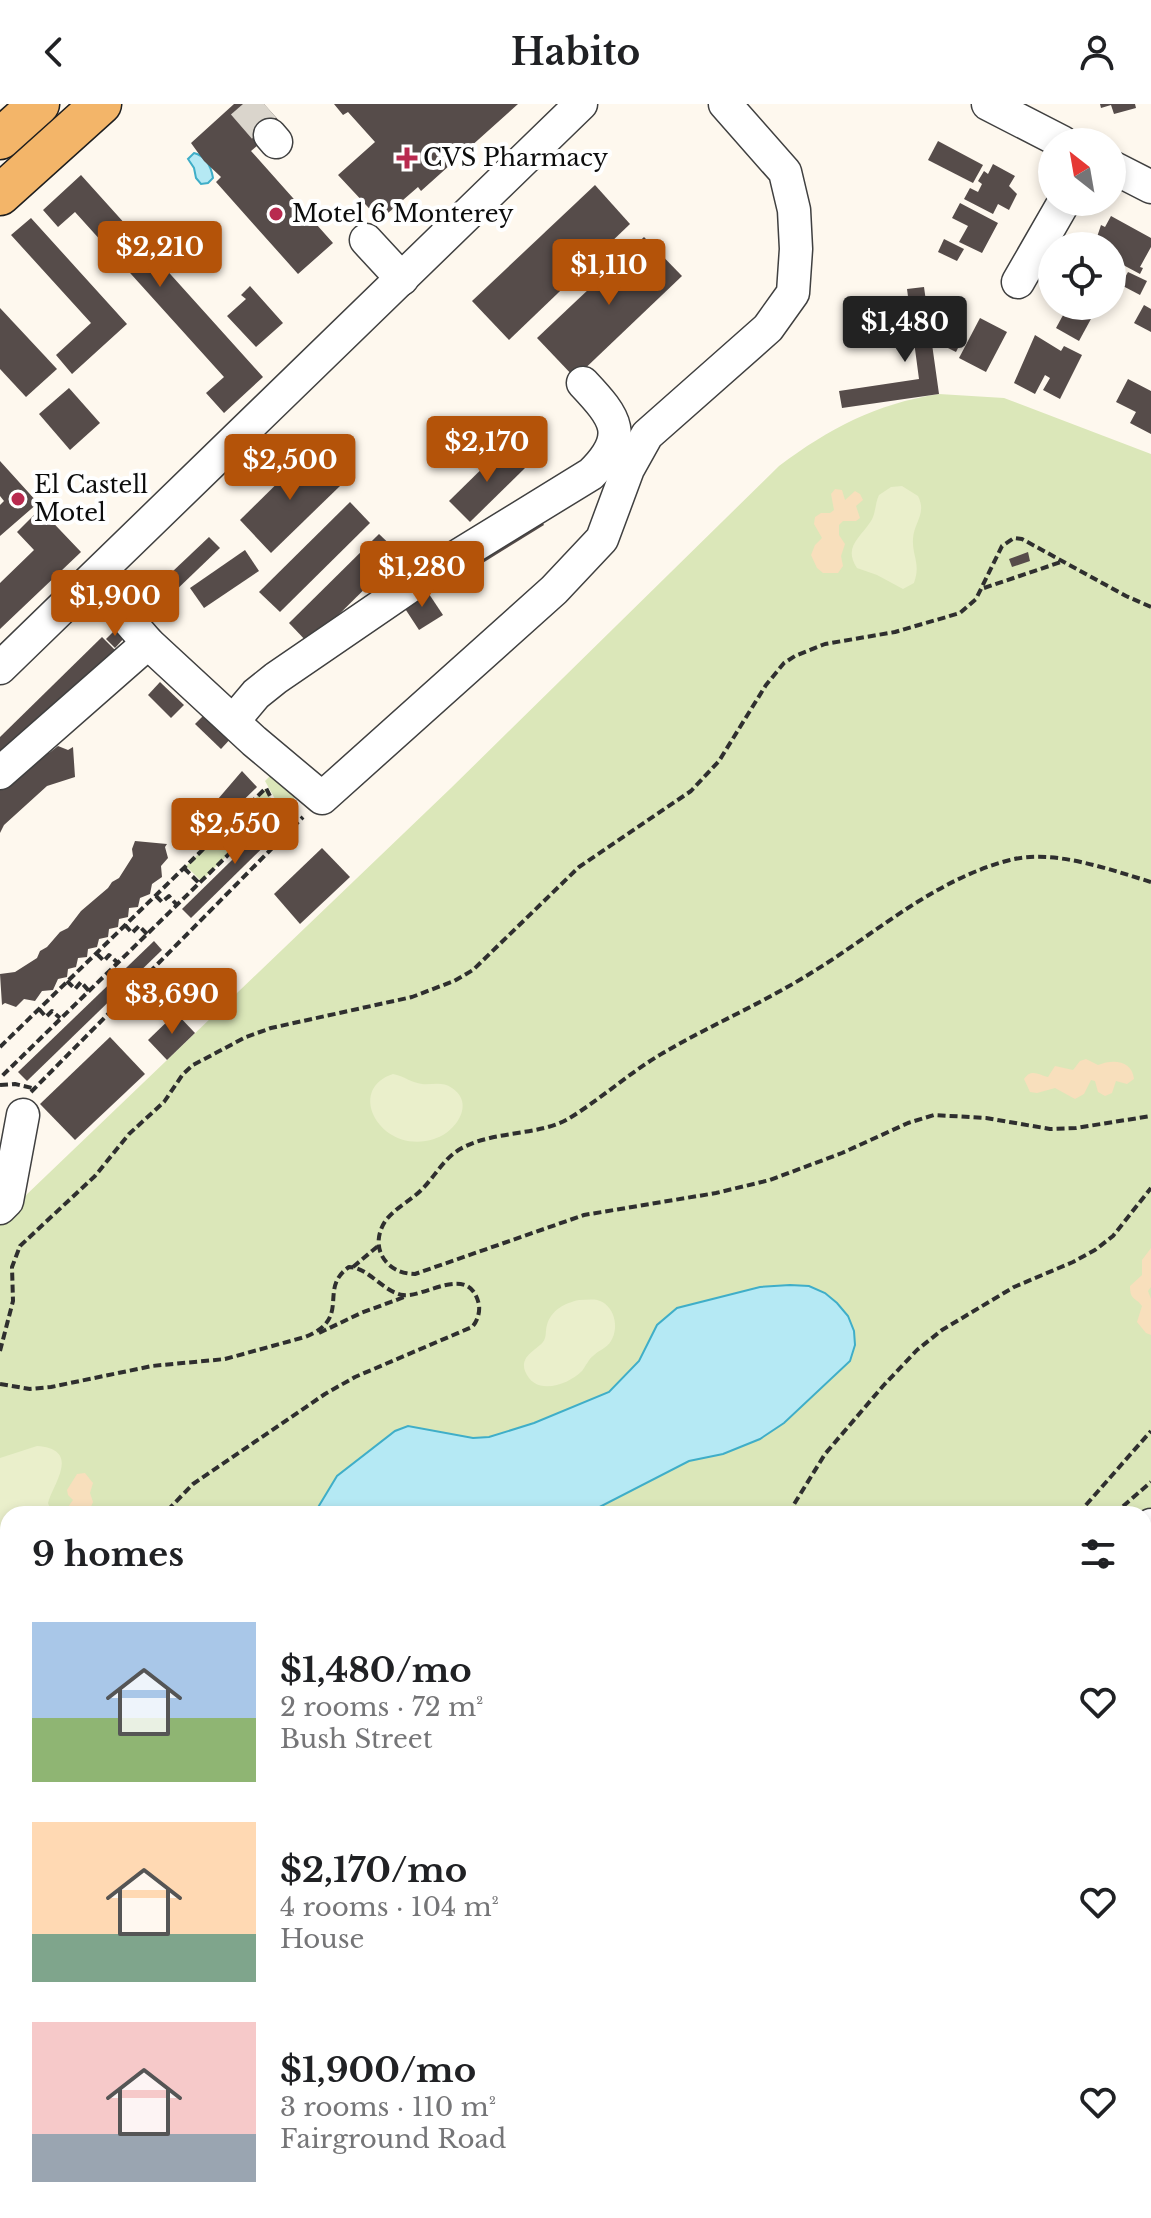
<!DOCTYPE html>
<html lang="en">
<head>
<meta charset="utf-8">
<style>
  body { margin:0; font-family:"Libre Baskerville",serif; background:#f2f2f2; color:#202124; height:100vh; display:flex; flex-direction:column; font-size:30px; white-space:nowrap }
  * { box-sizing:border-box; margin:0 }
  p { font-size:26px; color:#757577 }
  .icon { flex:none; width:44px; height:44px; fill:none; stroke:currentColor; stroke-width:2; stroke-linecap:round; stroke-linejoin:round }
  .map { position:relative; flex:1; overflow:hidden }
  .drawer { position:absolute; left:0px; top:1402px; width:1152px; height:712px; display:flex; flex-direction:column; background:#fff; border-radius:24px 24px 0 0; box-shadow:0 4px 12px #0003 }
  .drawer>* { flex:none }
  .needle { width:52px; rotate:329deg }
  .fabs { position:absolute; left:1038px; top:24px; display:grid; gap:16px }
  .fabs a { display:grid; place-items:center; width:88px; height:88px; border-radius:50%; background:#fff; box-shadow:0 4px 12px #0003; font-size:40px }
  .price { position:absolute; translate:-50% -68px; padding:0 18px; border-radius:8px; background:#b45309; color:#fff; font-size:26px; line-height:52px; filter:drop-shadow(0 2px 4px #0008) }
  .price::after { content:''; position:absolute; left:50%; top:48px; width:24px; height:18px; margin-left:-12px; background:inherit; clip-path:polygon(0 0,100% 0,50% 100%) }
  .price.current { background:#222; color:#fff }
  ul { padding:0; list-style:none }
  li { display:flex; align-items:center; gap:24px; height:200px; padding:0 32px }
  li span { display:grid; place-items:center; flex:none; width:224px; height:160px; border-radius:0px; color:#555 }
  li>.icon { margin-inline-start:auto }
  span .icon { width:96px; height:96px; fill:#fffc; stroke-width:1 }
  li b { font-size:34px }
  h2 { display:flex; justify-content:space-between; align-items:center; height:96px; padding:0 32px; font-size:34px }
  header { display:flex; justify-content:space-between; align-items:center; height:104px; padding:0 32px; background:#fff; font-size:36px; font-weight:700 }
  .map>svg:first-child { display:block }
  .green { fill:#dbe7b9; fill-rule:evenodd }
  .sand { fill:#f8dfbc }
  .pitch { fill:#eaefcb }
  .water { fill:#b5e9f4; stroke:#3faec8; stroke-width:2 }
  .building { fill:#564c4a }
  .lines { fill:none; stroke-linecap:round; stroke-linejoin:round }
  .minor-tunnel { stroke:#dad5cc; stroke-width:32; stroke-dasharray:32 16; stroke-linecap:butt }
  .minor-casing { stroke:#404040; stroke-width:35 }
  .major-casing { stroke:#1e1e1e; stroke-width:43 }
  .path { stroke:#2f2f2f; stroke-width:4; stroke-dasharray:8 4; stroke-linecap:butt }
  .minor { stroke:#fff; stroke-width:32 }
  .major { stroke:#f3b569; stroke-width:40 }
  .poi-dot { fill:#b82a4f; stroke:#fff; stroke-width:3 }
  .labels { text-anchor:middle; stroke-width:8; stroke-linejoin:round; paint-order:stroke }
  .poi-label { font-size:24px; fill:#0d0d0d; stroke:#fff; text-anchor:start }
</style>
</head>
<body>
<header><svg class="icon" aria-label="back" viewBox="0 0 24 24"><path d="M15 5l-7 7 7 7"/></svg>Habito<svg class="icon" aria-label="person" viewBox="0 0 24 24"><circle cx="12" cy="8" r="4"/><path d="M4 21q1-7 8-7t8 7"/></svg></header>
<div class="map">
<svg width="1151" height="2114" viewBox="0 0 1151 2114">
  <rect width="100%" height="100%" fill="#fef8ee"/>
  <g class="green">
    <path d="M 939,290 L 1004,294 L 1151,350 L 1151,2114 L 0,2114 L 0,1116 L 451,684 L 779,362 C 830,324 875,300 939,290 ZM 8,1410 L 1144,1410 L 1144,2106 L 8,2106 Z"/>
    <path d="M 275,667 L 297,686 L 290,710 L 280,704 L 265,677 Z"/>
    <path d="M 266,684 L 276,704 L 201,777 L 186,762 Z"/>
  </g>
  <g class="sand">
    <path d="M 835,385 L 842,386 L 845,396 L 855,387 L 860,390 L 863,396 L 856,402 L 860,414 L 856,417 L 843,417 L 839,421 L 839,431 L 845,440 L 841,452 L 843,462 L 838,469 L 823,469 L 817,464 L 811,451 L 815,441 L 822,434 L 814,420 L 815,413 L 821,409 L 830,409 L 834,406 L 831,390 Z"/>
    <path d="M 1086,955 L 1098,961 C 1113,955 1132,956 1134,975 L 1127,980 L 1116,977 L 1112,989 L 1105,992 L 1098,988 L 1095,977 L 1091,976 L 1084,990 L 1075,995 L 1055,984 L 1037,989 L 1030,988 L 1024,975 C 1031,964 1039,971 1048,973 L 1055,962 L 1073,966 L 1080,957 Z"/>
    <path d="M 1151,1144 L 1151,1183 L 1148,1187 L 1151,1195 L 1151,1231 L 1146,1229 L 1137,1218 L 1142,1202 C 1136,1193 1130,1197 1130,1182 L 1142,1171 L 1142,1156 Z"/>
    <path d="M 85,1369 L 93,1379 L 90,1389 L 93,1398 L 88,1410 L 69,1410 L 68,1403 L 73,1396 L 68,1391 L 67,1386 L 77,1370 Z"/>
  </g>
  <g class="pitch">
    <path d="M 902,382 L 918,392 C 927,410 914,418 913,435 C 912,452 921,459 914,479 L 903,485 L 877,471 L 857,464 C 843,443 860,434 871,417 C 876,409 875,399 879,391 L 891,383 Z"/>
    <path d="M 393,970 C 404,972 412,979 422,980 C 433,981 442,977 452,984 C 476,1000 455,1029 434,1035 C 382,1052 344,986 393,970 Z"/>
    <path d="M 579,1196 C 585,1196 592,1195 597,1196 C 614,1200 620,1223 611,1237 C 607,1244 599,1246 593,1252 C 588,1256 586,1262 582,1267 C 568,1281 535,1293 525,1267 C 520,1252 535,1247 543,1238 C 547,1233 545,1227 547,1221 C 551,1206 565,1199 579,1196 Z"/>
    <path d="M 37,1342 C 82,1345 53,1380 48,1399 L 52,1410 L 8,1410 L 8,1448 L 0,1447 L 0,1354 Z"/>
    <path d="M 0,1497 L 8,1505 L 8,1559 L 0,1561 Z"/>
  </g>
  <g class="water">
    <path d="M 194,49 C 206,52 211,62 213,74 L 208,79 L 201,80 L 196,74 L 194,64 L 188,55 Z"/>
    <path d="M 790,1181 L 809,1182 L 825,1189 L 837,1199 L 848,1212 L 854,1227 L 855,1241 L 850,1257 L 784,1319 L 760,1335 L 723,1350 L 689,1357 L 586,1410 L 314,1410 L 337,1372 L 395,1327 L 408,1322 L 473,1334 L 489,1333 L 534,1319 L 609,1288 L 639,1257 L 657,1221 L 677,1204 L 760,1183 Z"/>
  </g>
  <g class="building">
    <path d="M 234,0 L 264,0 L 282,20 L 251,47 L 333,139 L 298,170 L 216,78 L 221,73 L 204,57 L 191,39 Z"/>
    <path d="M 334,0 L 518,0 L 421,87 L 418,83 L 380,116 L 338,71 L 375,38 L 348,8 L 343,11 Z"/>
    <path d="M 1100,0 L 1135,0 L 1136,4 L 1114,10 L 1111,1 L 1101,4 Z"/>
    <path d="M 938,37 L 983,61 L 973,79 L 928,56 Z"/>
    <path d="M 993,60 L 1015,72 L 1009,82 L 1017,90 L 1009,106 L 998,100 L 993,110 L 964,95 L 970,84 L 978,88 L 982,80 L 978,77 L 984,67 L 988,70 Z"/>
    <path d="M 81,71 L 263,273 L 224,309 L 206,289 L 224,273 L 75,108 L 58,123 L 43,106 Z"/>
    <path d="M 595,81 L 630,120 L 509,236 L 472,197 Z"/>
    <path d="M 960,99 L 998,119 L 982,149 L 959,138 L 968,122 L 952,114 Z"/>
    <path d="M 1111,112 L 1151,134 L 1151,143 L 1140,163 L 1143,164 L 1140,170 L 1112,155 L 1112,142 L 1078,142 L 1084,130 L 1096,136 L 1101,121 L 1105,123 Z"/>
    <path d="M 31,114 L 127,220 L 72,270 L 56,251 L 91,219 L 11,131 Z"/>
    <path d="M 644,133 L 682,172 L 575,274 L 537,234 Z"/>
    <path d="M 944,135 L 964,145 L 957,157 L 938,148 Z"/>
    <path d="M 1128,168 L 1147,177 L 1140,191 L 1121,181 Z"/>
    <path d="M 250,182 L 283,219 L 256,243 L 227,212 L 246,195 L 241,191 Z"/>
    <path d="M 924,183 L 939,290 L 842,304 L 839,287 L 919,275 L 907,185 Z"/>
    <path d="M 1144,201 L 1151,205 L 1151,228 L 1134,219 Z"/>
    <path d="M 1068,202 L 1098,202 L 1079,237 L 1056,224 Z"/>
    <path d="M 0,204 L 57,265 L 26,293 L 0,265 Z"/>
    <path d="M 980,214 L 1007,228 L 986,268 L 959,254 Z"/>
    <path d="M 947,219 L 966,228 L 956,248 L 944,242 L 949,231 L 942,228 Z"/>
    <path d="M 1035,231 L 1061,247 L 1064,242 L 1082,251 L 1060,295 L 1043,286 L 1050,274 L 1045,271 L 1035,290 L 1014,279 Z"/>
    <path d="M 1128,275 L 1151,287 L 1151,330 L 1130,319 L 1136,308 L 1116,298 Z"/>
    <path d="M 69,284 L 100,319 L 70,346 L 39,310 Z"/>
    <path d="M 504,343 L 525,364 L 470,418 L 449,397 Z"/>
    <path d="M 309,348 L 341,381 L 271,449 L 240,416 Z"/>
    <path d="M 0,357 L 38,399 L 0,432 L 0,401 L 4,397 L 0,392 Z"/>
    <path d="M 350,398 L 370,419 L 280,508 L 259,488 Z"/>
    <path d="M 40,405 L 81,448 L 0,525 L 0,479 L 34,446 L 17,428 Z"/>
    <path d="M 538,410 L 544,421 L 436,488 L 429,476 Z"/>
    <path d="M 379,430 L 400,450 L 309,540 L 289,519 Z"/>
    <path d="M 209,433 L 220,444 L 146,515 L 135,503 Z"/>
    <path d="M 245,446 L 259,467 L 204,504 L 190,484 Z"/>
    <path d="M 1028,448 L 1030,457 L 1012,463 L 1009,455 Z"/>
    <path d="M 425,484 L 443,511 L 419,526 L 402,500 Z"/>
    <path d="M 116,525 L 125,533 L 115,544 L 106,535 Z"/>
    <path d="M 102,533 L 116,547 L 0,661 L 0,633 Z"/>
    <path d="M 160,578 L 184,601 L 171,614 L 148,591 Z"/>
    <path d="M 207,608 L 233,632 L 221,645 L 195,620 Z"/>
    <path d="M 58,642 L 68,646 L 73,643 L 75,673 L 47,682 L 4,721 L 0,729 L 0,680 L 37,649 L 49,649 Z"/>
    <path d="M 242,667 L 257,683 L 196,742 L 189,735 L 224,700 L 218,695 Z"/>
    <path d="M 279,710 L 288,719 L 191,814 L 182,805 Z"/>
    <path d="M 135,737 L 167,740 L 165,743 L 168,754 L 161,762 L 162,773 L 152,780 L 150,790 L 140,794 L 138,803 L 129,804 L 128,813 L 119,815 L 118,823 L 109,825 L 108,833 L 99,835 L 97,843 L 88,845 L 87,853 L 78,854 L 76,863 L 68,865 L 67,873 L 58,875 L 53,886 L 42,887 L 35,897 L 24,895 L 16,903 L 5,899 L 2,901 L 0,870 L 15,868 L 37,854 L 40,847 L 47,843 L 60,828 L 68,824 L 81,807 L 108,784 L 112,778 L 119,774 L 133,752 L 132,745 Z"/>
    <path d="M 322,744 L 350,773 L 300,820 L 274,790 Z"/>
    <path d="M 154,837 L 162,846 L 27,977 L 18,968 Z"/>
    <path d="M 176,909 L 195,929 L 167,956 L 148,936 Z"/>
    <path d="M 110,933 L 145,970 L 75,1036 L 40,1000 Z"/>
    <path d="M 698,2106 L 724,2106 L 730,2114 L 688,2114 Z"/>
  </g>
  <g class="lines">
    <path class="minor-tunnel" d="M 243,0 L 270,31"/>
    <g class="minor-casing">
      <g id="minor">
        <path d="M 988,0 L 1062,38"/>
        <path d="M 270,31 L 276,38"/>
        <path d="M 1112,63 L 1151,83"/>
        <path d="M 366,136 L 402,175"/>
        <path d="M 1018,178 L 1064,98"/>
        <path d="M 84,482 L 115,501 L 148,539 L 254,637 L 322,694 L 554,486 L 602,435 L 628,365 L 647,331 L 768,224 L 793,189 L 796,145 L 794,106 L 785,68 L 725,0"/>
        <path d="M 0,564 L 581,0"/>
        <path d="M 234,616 L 256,590 L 276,574 L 425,472 L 591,370 C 630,332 616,314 583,279"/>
        <path d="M 0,669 L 148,539"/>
        <path d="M 0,1104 L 7,1097 L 23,1011"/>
        <path d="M 1144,1428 L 1151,1421"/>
        <path d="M 1144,1841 L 1151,1830"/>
        <path d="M 394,2106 L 408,2114"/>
        <path d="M 344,2114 L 362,2106"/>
        <path d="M 964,2114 L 970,2106"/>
      </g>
    </g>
    <g class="major-casing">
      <g id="major">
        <path d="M 0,35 L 39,0"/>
        <path d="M 0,91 L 101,0"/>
      </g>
    </g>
    <g class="path">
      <path d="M 984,484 L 1061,458"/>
      <path d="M 276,704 L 294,722"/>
      <path d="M 184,764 L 199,779"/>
      <path d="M 1151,778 C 1108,765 1054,745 1010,756 C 933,776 877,829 811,869 C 763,899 711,921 663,949 C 629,969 601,995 568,1015 C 541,1031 495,1027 464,1043 C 441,1054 433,1079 413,1093 C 404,1100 393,1107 386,1116 C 368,1142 385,1170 415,1170 L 584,1111 L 716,1089 L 770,1076 L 842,1049 L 908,1019 L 934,1011 L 986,1014 L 1050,1025 L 1076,1024 L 1151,1012"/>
      <path d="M 156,792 L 162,798 L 169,792 L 177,801"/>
      <path d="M 125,821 L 132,829 L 139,822 L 147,830"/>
      <path d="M 97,850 L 104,857 L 109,851 L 118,859"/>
      <path d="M 67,877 L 75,885 L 81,878 L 89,887"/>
      <path d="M 39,905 L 46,913 L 52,907 L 60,914"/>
      <path d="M 0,943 L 266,684 L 276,704 L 0,974"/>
      <path d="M 0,981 L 15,980 L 32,984"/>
      <path d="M 31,988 L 303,713"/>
      <path d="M 353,1163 L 378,1142"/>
      <path d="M 319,1229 L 361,1209 L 407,1192"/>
      <path d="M 0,1247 L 13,1197 L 12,1163 L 20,1142 L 95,1072 L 129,1030 L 164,998 L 183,970 L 193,961 L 246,933 L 271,924 L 412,893 L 454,877 L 473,866 L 579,763 L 691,687 L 719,657 L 766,581 L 784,559 L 795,552 L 825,540 L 895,528 L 960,509 L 976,495 L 1002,442 L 1014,434 L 1022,435 L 1126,492 L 1151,503"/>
      <path d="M 0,1280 L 30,1285 L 51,1283 L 152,1262 L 225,1255 L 305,1233 C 353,1214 317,1185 349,1163 C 368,1163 383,1188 403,1191 C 425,1194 470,1158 479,1201 C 480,1209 477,1218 472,1223 L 355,1273 L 325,1290 L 193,1380 L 164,1410"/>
      <path d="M 788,1410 L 825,1350 L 883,1282 L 917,1246 L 942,1226 L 1014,1183 L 1073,1158 L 1095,1146 L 1113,1132 L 1151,1084"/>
      <path d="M 1078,1410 L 1151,1327"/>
      <path d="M 1114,1410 L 1151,1378"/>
      <path d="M 1144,1678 L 1151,1673"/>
      <path d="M 0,1726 L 8,1741"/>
      <path d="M 1144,2014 L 1151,2003"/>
      <path d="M 0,2089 L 8,2054"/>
      <path d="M 0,2092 L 8,2094"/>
      <path d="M 38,2106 L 54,2114"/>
      <path d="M 148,2114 L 158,2106"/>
      <path d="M 1074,2114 L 1080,2106"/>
    </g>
    <use href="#minor" class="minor"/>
    <use href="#major" class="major"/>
  </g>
  <g class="poi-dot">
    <path d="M403 42h8v8h8v8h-8v8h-8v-8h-8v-8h8z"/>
    <circle cx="276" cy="110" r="8"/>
    <circle cx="18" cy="395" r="8"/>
  </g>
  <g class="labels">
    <g class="poi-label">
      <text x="423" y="62">CVS Pharmacy</text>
      <text x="292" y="118">Motel 6 Monterey</text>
      <text x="34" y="389">El Castell<tspan x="34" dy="28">Motel</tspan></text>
    </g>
  </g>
</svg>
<div class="fabs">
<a><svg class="needle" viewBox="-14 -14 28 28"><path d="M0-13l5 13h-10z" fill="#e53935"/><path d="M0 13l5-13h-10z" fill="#757577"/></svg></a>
<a><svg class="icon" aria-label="locate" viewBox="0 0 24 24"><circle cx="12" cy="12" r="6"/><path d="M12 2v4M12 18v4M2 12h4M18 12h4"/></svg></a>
</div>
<b class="price" style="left:160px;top:185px">$2,210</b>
<b class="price" style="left:609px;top:203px">$1,110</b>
<b class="price current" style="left:905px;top:260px">$1,480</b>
<b class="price" style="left:487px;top:380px">$2,170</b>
<b class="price" style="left:290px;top:398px">$2,500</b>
<b class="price" style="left:422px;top:505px">$1,280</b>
<b class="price" style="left:115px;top:534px">$1,900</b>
<b class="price" style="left:235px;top:762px">$2,550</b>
<b class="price" style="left:172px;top:932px">$3,690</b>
<section class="drawer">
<h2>9 homes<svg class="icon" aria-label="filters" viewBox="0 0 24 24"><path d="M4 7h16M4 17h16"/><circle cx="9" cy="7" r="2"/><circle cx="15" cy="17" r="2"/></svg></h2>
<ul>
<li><span style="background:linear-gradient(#a9c7e8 60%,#8fb573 0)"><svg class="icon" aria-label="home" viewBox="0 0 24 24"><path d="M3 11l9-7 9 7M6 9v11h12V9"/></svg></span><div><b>$1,480/mo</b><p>2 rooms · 72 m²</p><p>Bush Street</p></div><svg class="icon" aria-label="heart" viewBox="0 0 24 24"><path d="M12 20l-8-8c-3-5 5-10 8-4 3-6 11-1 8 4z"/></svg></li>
<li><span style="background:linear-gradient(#ffd9b3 70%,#7fa58c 0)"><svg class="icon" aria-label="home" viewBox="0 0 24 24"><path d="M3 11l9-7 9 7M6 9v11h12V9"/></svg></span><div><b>$2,170/mo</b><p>4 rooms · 104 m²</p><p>House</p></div><svg class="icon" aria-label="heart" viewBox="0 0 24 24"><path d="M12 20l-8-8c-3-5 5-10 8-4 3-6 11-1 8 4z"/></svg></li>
<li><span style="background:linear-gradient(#f6c9c9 70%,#9aa5b1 0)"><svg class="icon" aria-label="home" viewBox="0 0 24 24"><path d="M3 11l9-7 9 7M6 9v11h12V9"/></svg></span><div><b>$1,900/mo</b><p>3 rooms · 110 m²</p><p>Fairground Road</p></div><svg class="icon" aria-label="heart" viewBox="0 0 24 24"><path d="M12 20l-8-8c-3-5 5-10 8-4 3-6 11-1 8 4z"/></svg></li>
</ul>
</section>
</div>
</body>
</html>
